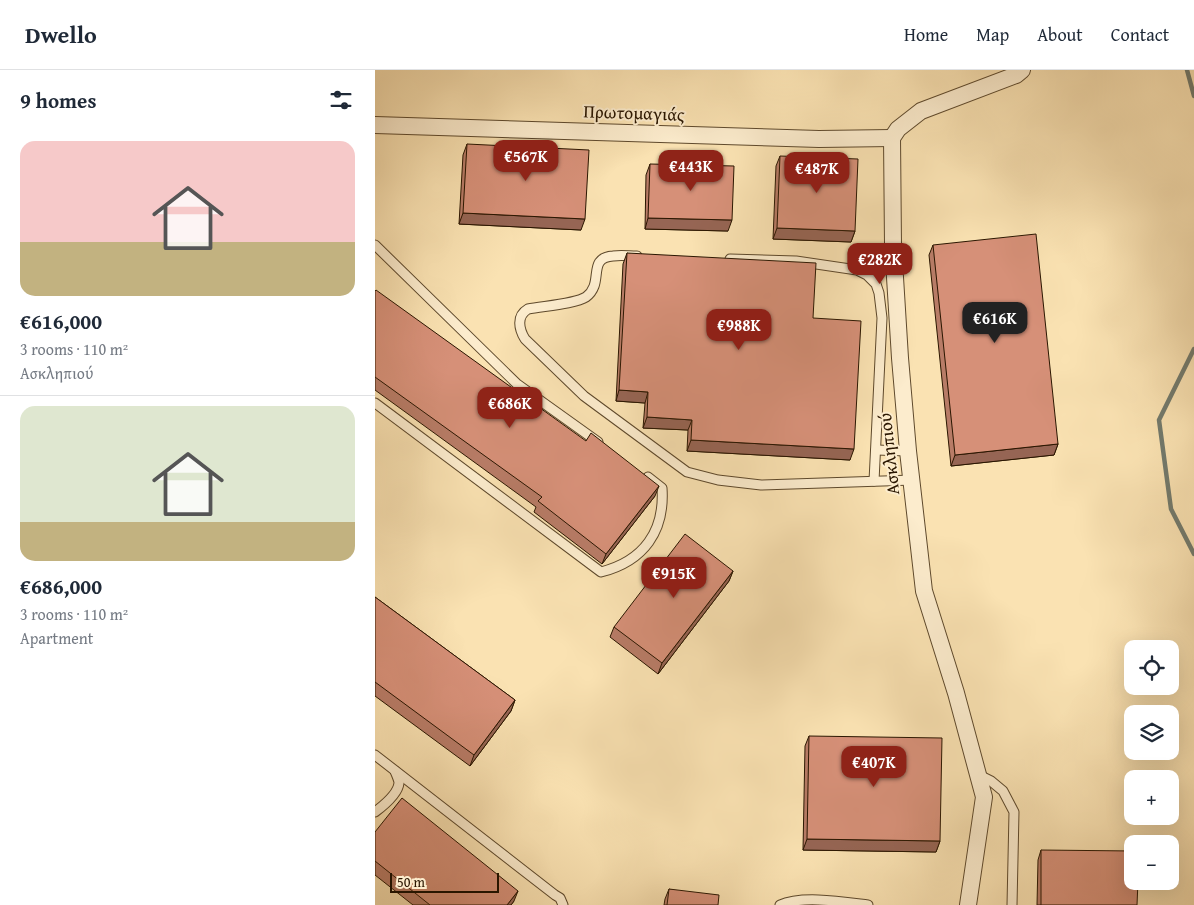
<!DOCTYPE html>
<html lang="en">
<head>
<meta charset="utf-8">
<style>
  body { margin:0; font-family:"Gentium Book Plus",serif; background:#f6f6f7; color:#1f2937; height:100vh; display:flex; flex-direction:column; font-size:19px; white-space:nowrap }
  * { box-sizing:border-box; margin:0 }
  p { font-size:16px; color:#747a83 }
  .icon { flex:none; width:28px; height:28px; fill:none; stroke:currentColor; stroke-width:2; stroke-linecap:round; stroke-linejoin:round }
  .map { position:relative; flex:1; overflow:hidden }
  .sheet { display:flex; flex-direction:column; background:#fff; width:375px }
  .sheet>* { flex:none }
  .tools { position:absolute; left:749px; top:570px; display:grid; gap:10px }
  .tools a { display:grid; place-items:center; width:55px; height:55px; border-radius:10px; background:#fff; box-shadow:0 5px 20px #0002; font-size:25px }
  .scale { position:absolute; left:15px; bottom:12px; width:109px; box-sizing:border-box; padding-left:5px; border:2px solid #2a1600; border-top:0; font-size:14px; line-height:18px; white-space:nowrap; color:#2a1600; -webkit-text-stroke:4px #fceccd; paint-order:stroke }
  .price { position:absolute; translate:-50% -42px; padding:0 11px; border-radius:10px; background:#8f2418; color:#fff; font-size:16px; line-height:32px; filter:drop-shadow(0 1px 2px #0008) }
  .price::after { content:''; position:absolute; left:50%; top:30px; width:15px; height:11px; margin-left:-8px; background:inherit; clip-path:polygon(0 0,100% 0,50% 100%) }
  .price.on { background:#222; color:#fff }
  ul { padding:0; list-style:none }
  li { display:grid; align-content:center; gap:10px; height:265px; padding:0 20px }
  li+li { border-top:1px solid #e0e1e3 }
  li span { display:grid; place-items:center; height:155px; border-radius:15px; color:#555 }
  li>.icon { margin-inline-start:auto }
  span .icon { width:90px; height:90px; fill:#fffc; stroke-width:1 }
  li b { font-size:21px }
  h2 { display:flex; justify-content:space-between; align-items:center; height:60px; padding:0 20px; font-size:21px }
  header { display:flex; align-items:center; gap:30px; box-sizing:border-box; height:70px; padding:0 25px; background:#fff; border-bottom:1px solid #e0e1e3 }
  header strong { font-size:24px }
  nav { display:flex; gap:28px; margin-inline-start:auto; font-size:18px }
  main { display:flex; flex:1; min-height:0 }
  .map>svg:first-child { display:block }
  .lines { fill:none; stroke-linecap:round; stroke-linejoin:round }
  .stream { stroke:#727a6d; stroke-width:4.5 }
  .service-casing { stroke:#5e492c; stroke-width:11 }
  .minor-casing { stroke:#5e492c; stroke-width:18 }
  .service { stroke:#fceccd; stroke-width:9 }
  .minor { stroke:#fceccd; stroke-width:16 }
  .wall { fill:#b87c67; stroke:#2a1600 }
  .shaded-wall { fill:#966554; stroke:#2a1600 }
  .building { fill:#d69078; stroke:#2a1600 }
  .labels { text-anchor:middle; stroke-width:4; stroke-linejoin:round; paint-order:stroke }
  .street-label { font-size:18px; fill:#2a1600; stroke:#fceccd }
</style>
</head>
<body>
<header>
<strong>Dwello</strong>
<nav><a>Home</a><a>Map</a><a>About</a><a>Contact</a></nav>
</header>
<main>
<section class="sheet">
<h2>9 homes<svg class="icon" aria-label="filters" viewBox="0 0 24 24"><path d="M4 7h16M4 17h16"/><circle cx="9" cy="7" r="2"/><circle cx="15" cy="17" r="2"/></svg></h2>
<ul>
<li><span style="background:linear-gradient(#f6c9c9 65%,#c2b280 0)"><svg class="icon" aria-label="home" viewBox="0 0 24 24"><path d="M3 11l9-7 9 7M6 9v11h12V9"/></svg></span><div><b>€616,000</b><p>3 rooms · 110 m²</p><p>Ασκληπιού</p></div></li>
<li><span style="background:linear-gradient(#dfe7d0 75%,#c2b280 0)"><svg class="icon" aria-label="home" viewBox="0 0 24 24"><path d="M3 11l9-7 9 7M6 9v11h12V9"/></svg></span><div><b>€686,000</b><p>3 rooms · 110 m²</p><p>Apartment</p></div></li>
</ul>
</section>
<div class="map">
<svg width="819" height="835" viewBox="0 0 819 835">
  <rect width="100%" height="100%" fill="#fae2b2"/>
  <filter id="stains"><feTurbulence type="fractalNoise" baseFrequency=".004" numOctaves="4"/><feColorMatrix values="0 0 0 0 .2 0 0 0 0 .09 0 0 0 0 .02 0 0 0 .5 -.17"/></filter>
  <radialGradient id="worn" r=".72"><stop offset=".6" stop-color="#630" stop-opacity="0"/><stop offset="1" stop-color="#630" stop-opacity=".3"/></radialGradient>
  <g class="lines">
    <g class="stream">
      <path d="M 812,0 L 819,26"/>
      <path d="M 819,279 L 784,350 L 796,439 L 819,484"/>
    </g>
    <g class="service-casing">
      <g id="service">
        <path d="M 0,175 L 142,314 L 223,372"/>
        <path d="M 262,186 C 254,186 246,185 238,186 C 211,188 230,213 211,227 C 200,234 168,236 153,239 C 141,246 144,259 150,269 L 209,326 L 312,402 L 343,410 L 386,415 L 538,410"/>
        <path d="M 355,189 L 421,191 L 482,200 L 492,205 L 501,214 L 504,223 L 507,248 L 499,411"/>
        <path d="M 0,333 L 226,502 C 269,491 290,461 287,418 L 273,407"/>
        <path d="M 501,380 L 533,381"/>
        <path d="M 0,685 L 180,825 L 185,828 L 188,835"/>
        <path d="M 604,705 L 616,711 L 628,721 L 639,742 L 637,835"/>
        <path d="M 0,742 C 8,736 23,724 24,713 C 24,710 21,704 20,701"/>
        <path d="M 405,835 C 427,825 469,832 493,835"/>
      </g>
    </g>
    <g class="minor-casing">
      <g id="minor">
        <path d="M 0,55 L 444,69 L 517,68"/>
        <path d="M 593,835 L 609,727 L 581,623 L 549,521 L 533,381 L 525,288 L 518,175 L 517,68 L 523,59 L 546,41 L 641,5 L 647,0"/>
      </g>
    </g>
    <use href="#service" class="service"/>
    <use href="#minor" class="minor"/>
  </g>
  <g class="wall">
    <path d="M 92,74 L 206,160 L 84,154 L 88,85 Z"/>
    <path d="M 405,86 L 480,161 L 476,172 L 398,169 L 401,96 Z"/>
    <path d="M 275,94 L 353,161 L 270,159 L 271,105 Z"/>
    <path d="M 558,175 L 683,374 L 679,385 L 576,396 L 554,185 Z"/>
    <path d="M 252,183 L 438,248 L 475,390 L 312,381 L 313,360 L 268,358 L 270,333 L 241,331 L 248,194 Z"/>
    <path d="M 0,221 L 280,426 L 227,494 L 159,442 L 161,437 L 0,320 Z"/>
    <path d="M 358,501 L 354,511 L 283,604 L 235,567 L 239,557 Z"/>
    <path d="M 0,527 L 140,630 L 136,641 L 95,696 L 0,626 Z"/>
    <path d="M 434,666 L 565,771 L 561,782 L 428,780 L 430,676 Z"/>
    <path d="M 0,762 L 139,831 L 136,835 L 38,835 L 0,805 Z"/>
    <path d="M 666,780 L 762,835 L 662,835 L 663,790 Z"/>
    <path d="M 294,819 L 343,835 L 289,835 L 290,829 Z"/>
  </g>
  <g class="shaded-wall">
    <path d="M 88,143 L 210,149 L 206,160 L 84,154 Z"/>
    <path d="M 273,148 L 357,150 L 353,161 L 270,159 Z"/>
    <path d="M 402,158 L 480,161 L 476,172 L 398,169 Z"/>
    <path d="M 244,320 L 273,322 L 270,333 L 241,331 Z"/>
    <path d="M 272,347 L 317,350 L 313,360 L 268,358 Z"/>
    <path d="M 316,370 L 479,379 L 475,390 L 312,381 Z"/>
    <path d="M 683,374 L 679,385 L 576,396 L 580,385 Z"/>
    <path d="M 284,416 L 280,426 L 227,494 L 231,484 Z"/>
    <path d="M 358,501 L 354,511 L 283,604 L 287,593 Z"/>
    <path d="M 140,630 L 136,641 L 95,696 L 99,685 Z"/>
    <path d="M 432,769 L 565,771 L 561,782 L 428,780 Z"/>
    <path d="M 143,821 L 139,831 L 136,835 L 132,835 Z"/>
  </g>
  <g class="building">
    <path d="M 92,74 L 214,80 L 210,149 L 88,143 Z"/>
    <path d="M 405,86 L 483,89 L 480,161 L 402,158 Z"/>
    <path d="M 275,94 L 359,96 L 357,150 L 273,148 Z"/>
    <path d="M 661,164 L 683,374 L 580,385 L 558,175 Z"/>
    <path d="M 252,183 L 441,193 L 438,248 L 486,251 L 479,379 L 316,370 L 317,350 L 272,347 L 273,322 L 244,320 Z"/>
    <path d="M 1,220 L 211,371 L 216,363 L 284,416 L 231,484 L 163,431 L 167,427 L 0,307 L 0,221 Z"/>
    <path d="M 310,464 L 358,501 L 287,593 L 239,557 Z"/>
    <path d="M 0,527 L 140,630 L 99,685 L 0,612 Z"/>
    <path d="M 434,666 L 567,668 L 565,771 L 432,769 Z"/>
    <path d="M 27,728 L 143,821 L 132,835 L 55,835 L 0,791 L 0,762 Z"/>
    <path d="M 666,780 L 758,781 L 758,811 L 763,811 L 762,835 L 666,835 Z"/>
    <path d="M 294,819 L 344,825 L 343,835 L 292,835 Z"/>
  </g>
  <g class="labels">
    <g class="street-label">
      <text transform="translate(259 43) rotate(2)" y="6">Πρωτομαγιάς</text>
      <text transform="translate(514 384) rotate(-96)" y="6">Ασκληπιού</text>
    </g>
  </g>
  <rect width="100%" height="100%" filter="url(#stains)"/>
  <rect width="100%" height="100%" fill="url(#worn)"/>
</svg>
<div class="tools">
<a><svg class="icon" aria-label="locate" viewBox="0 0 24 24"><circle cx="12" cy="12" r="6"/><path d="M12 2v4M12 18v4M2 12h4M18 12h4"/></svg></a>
<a><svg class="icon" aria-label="layers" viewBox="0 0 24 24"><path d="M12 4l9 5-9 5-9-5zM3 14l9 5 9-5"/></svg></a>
<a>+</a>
<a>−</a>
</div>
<div class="scale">50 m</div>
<b class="price" style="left:151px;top:112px">€567K</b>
<b class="price" style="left:316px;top:122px">€443K</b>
<b class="price" style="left:442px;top:124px">€487K</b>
<b class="price" style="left:505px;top:215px">€282K</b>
<b class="price on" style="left:620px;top:274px">€616K</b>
<b class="price" style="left:364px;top:281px">€988K</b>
<b class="price" style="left:135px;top:359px">€686K</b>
<b class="price" style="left:299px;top:529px">€915K</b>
<b class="price" style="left:499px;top:718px">€407K</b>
</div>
</main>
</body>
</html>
